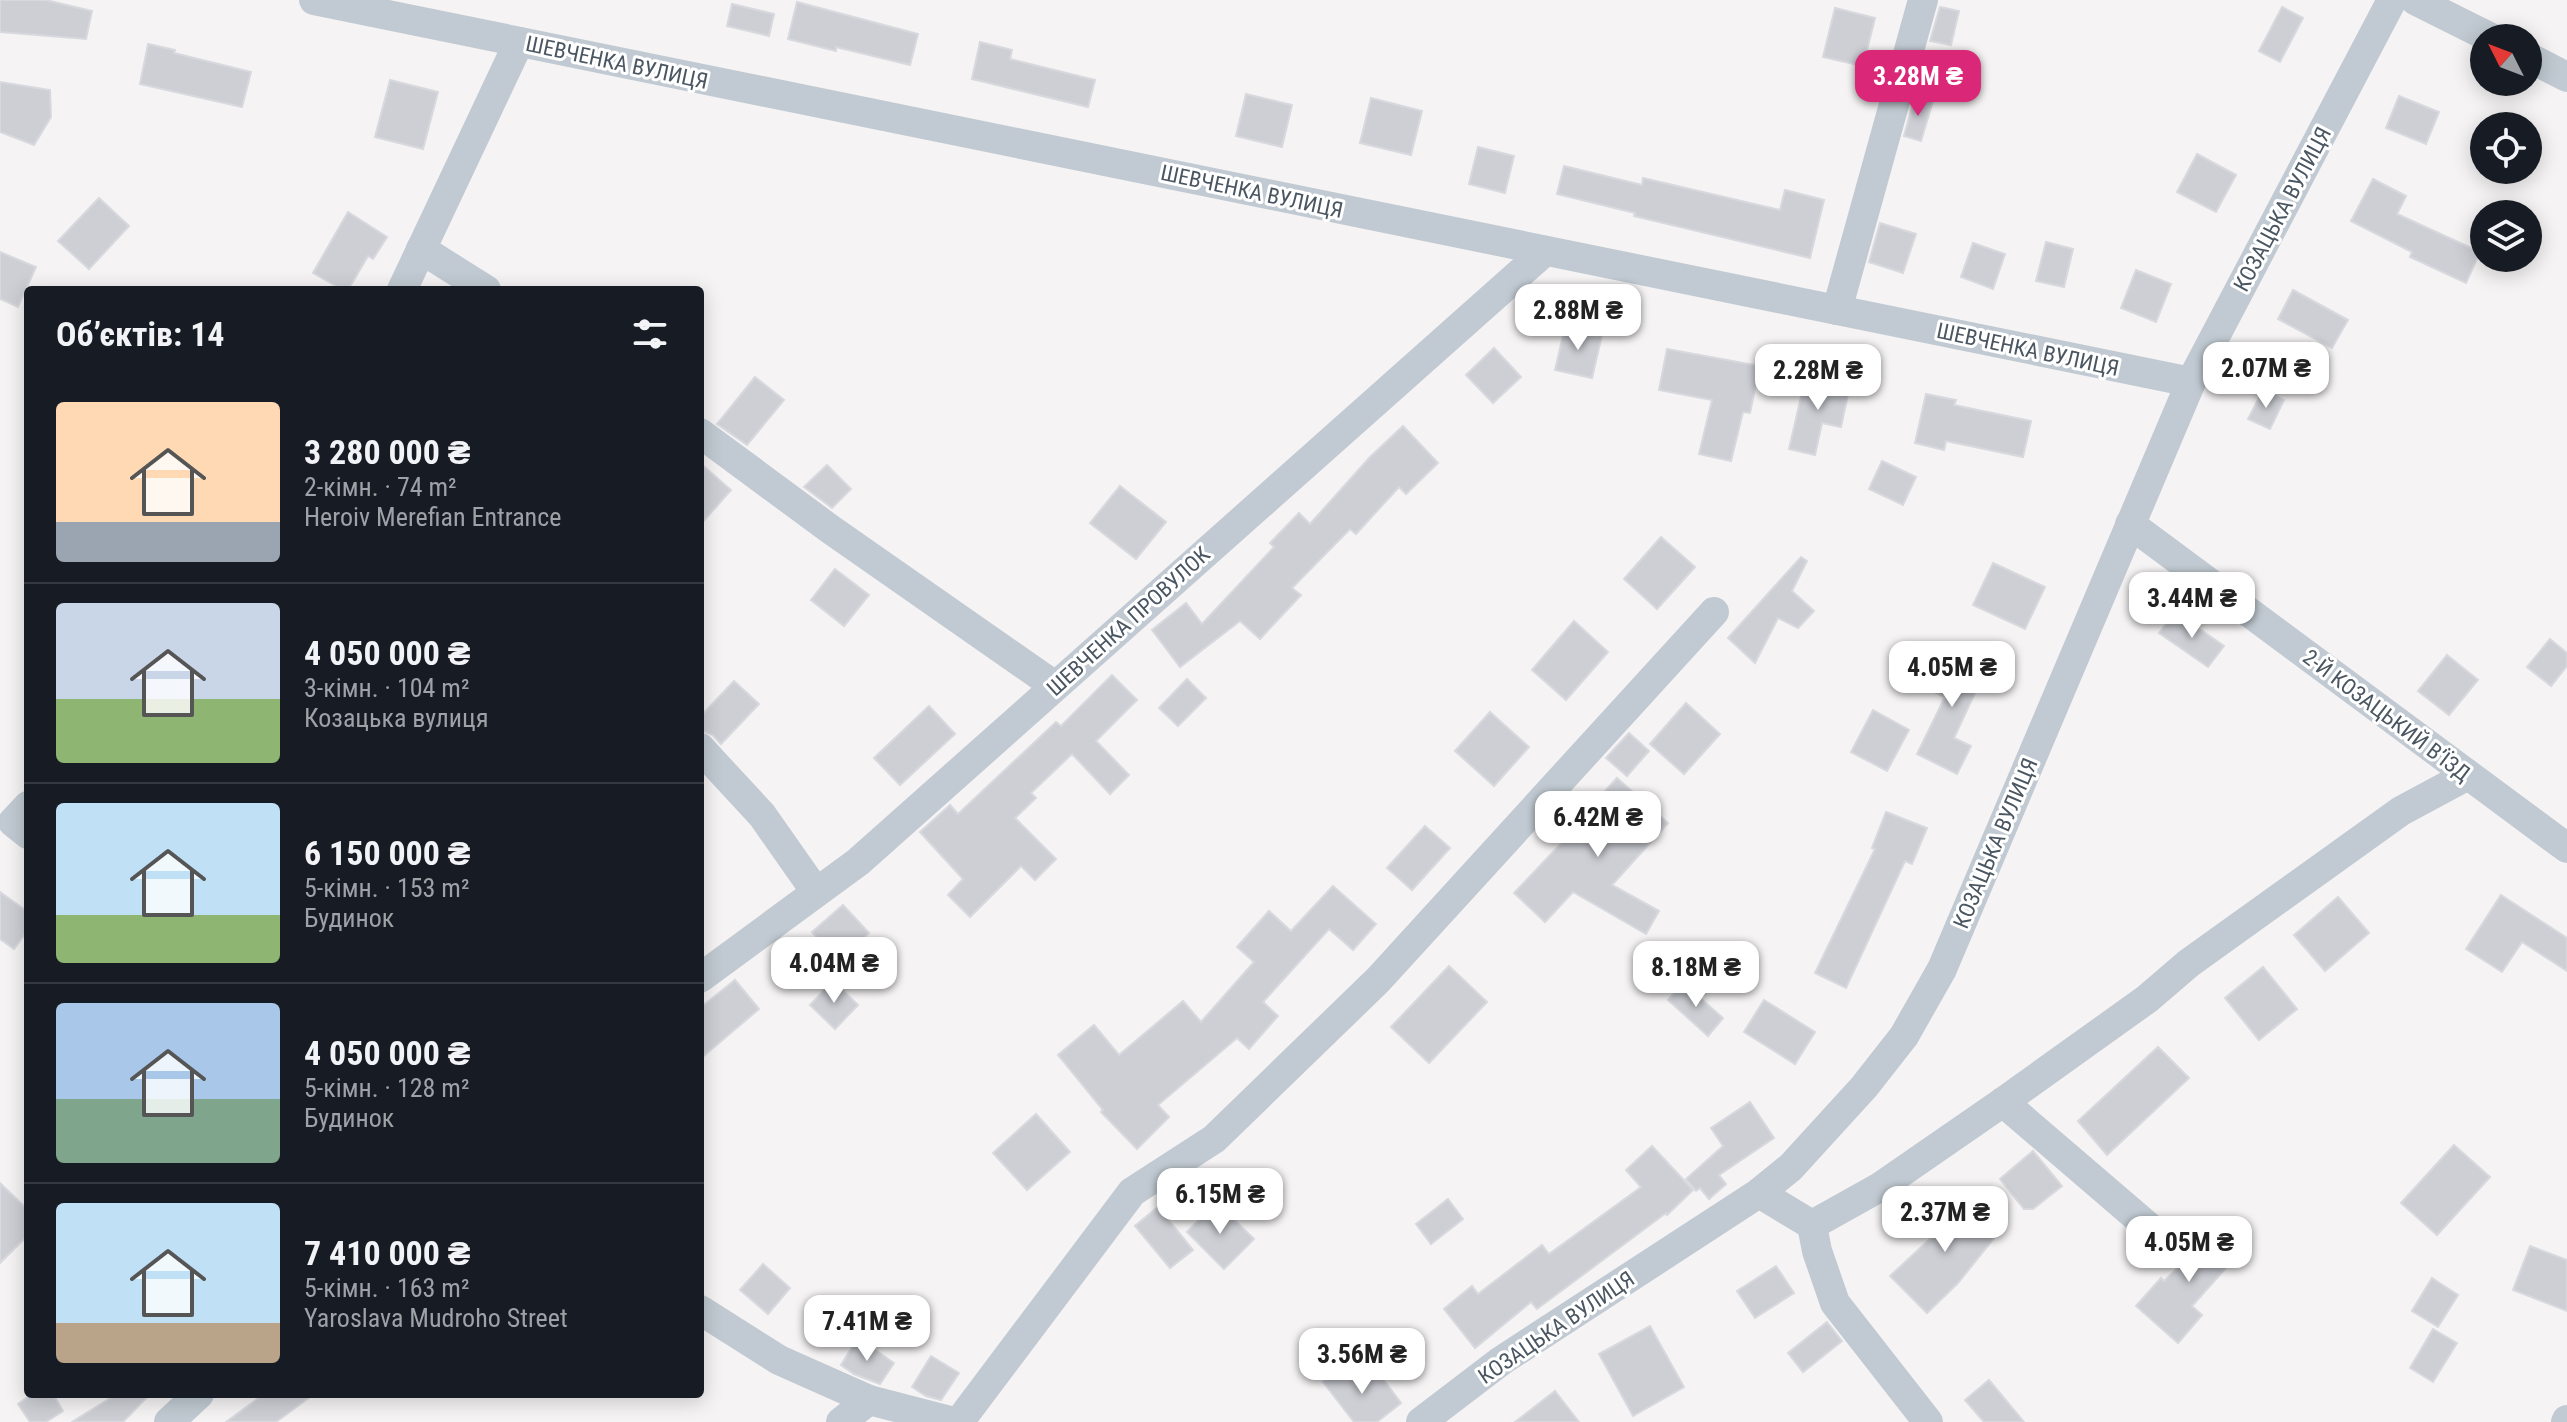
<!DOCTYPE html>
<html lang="uk">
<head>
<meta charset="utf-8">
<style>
  body { margin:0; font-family:"Roboto Condensed",sans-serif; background:#20242c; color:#f1f3f6; height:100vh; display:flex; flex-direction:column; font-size:30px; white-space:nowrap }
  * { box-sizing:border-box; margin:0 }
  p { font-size:26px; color:#9ea1a6 }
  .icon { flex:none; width:44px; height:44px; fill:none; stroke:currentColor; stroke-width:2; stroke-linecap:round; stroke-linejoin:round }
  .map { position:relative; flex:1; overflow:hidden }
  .sheet { position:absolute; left:24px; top:286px; width:680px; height:1112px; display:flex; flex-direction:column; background:#171b24; border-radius:8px; box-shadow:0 4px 20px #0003 }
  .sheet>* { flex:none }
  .needle { width:52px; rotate:312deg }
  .tools { position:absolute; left:2470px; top:24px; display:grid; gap:16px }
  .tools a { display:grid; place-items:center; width:72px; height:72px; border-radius:50%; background:#171b24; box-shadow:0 4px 20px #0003; font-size:40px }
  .price { position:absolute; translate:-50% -68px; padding:0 18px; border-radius:16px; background:#fff; color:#222; font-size:26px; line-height:52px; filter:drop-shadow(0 2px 4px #0008) }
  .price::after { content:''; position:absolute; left:50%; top:48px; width:24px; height:18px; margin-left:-12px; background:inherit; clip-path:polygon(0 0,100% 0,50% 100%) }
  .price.selected { background:#db2777; color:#fff }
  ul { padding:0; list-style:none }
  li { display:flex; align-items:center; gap:24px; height:200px; padding:0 32px }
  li+li { border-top:2px solid #363941 }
  li span { display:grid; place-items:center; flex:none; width:224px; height:160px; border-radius:8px; color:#555 }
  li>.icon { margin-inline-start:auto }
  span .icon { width:96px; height:96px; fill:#fffc; stroke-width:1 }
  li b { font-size:34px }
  h2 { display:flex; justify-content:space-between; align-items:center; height:96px; padding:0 32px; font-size:34px }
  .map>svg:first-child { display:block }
  .building { fill:#cdcfd5; stroke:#d7d9de; stroke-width:2 }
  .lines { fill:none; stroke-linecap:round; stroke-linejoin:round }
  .minor { stroke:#c1cad2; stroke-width:30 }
  .labels { text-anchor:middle; stroke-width:6; stroke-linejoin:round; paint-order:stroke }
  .street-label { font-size:22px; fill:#4a5661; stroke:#fff }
</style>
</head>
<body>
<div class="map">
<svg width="2567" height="1422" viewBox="0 0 2567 1422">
  <rect width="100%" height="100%" fill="#f5f3f3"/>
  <g class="building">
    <path d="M 0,0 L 46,0 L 92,11 L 86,39 L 0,32 Z"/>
    <path d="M 797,2 L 918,34 L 910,65 L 836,47 L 836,51 L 788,39 Z"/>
    <path d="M 732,4 L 774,14 L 769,36 L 727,26 Z"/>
    <path d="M 1940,7 L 1959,11 L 1951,45 L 1930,41 Z"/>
    <path d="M 2282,7 L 2303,18 L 2280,62 L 2259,51 Z"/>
    <path d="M 1835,8 L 1875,18 L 1863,66 L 1823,57 Z"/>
    <path d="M 980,42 L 1012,50 L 1010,59 L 1095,80 L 1088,107 L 972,79 Z"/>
    <path d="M 148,44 L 175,50 L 174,53 L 251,72 L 242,107 L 140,84 Z"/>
    <path d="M 390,80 L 438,92 L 423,149 L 375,137 Z"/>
    <path d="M 0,82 L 50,90 L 51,117 L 34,145 L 0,132 Z"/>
    <path d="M 1246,94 L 1292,105 L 1282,147 L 1236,136 Z"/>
    <path d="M 1915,96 L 1933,101 L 1921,141 L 1904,136 Z"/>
    <path d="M 2399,96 L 2439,112 L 2426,144 L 2386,128 Z"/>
    <path d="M 1371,98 L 1422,111 L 1411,155 L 1360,143 Z"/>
    <path d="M 1478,147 L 1514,156 L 1505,193 L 1469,184 Z"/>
    <path d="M 2197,154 L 2236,175 L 2216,212 L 2177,192 Z"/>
    <path d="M 1564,166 L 1642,185 L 1643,178 L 1780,210 L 1785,190 L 1824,200 L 1810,258 L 1634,216 L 1635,213 L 1557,194 Z"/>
    <path d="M 2373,179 L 2406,196 L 2397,214 L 2480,252 L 2466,283 L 2410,257 L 2412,252 L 2351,221 Z"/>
    <path d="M 99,198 L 129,226 L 89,269 L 58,241 Z"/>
    <path d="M 348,212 L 387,237 L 373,259 L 368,256 L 348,290 L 343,290 L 313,273 Z"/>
    <path d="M 1880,223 L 1916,234 L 1903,273 L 1869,262 Z"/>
    <path d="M 2046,242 L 2073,249 L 2064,287 L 2036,281 Z"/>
    <path d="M 1973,243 L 2005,254 L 1993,289 L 1961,277 Z"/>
    <path d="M 0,252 L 36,267 L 18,307 L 0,299 Z"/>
    <path d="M 2136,270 L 2171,284 L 2156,322 L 2121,308 Z"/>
    <path d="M 2293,290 L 2348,320 L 2332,348 L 2278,319 Z"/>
    <path d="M 1565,327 L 1602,335 L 1592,378 L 1555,370 Z"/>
    <path d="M 1494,348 L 1521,377 L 1493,403 L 1466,375 Z"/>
    <path d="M 1667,349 L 1760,366 L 1750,413 L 1743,412 L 1731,461 L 1699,454 L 1712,400 L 1659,390 Z"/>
    <path d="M 1806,375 L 1850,385 L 1841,427 L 1822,423 L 1815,455 L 1789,449 Z"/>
    <path d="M 755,377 L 784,400 L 747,445 L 717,424 Z"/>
    <path d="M 2263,390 L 2284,400 L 2270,429 L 2248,419 Z"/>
    <path d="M 1926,394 L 1956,400 L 1954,405 L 2031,421 L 2023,457 L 1946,441 L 1944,450 L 1915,443 Z"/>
    <path d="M 1403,426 L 1438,463 L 1406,494 L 1399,487 L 1356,534 L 1350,529 L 1292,588 L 1301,595 L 1260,639 L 1240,621 L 1180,667 L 1152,630 L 1186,603 L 1202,624 L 1274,547 L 1270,543 L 1299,513 L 1310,524 L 1370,457 Z"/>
    <path d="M 1882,461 L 1916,477 L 1903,505 L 1869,489 Z"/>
    <path d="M 700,463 L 731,490 L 700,525 Z"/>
    <path d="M 827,465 L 851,489 L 832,508 L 804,487 Z"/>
    <path d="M 1120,486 L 1166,522 L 1136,559 L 1090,523 Z"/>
    <path d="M 1661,537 L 1695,567 L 1657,609 L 1624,579 Z"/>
    <path d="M 1801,557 L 1807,561 L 1792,591 L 1814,611 L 1798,628 L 1778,618 L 1755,663 L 1728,638 Z"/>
    <path d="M 1993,563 L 2045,587 L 2025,629 L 1973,605 Z"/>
    <path d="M 835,569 L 869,595 L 844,626 L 811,600 Z"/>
    <path d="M 2175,612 L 2224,646 L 2208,667 L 2159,633 Z"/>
    <path d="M 1574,621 L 1608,652 L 1566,700 L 1532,670 Z"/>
    <path d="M 2550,639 L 2567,653 L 2567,666 L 2551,686 L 2527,667 Z"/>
    <path d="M 1950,647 L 1988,665 L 1954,738 L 1971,746 L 1957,774 L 1917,754 L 1945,697 L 1930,690 Z"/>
    <path d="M 2447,655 L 2478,680 L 2449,715 L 2418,691 Z"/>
    <path d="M 1112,675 L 1137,700 L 1096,741 L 1129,775 L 1110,794 L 1072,754 L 1031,793 L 1036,798 L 1015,818 L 1056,859 L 1035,880 L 1021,866 L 970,917 L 948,895 L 963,879 L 920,832 L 950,805 L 958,814 L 1056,722 L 1061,726 Z"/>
    <path d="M 1187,679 L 1206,698 L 1178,726 L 1159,708 Z"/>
    <path d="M 734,681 L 759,704 L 721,744 L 713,735 L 700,730 L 700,717 Z"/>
    <path d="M 1686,703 L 1720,734 L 1684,774 L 1650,744 Z"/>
    <path d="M 929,706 L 955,734 L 900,785 L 874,758 Z"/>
    <path d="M 1873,710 L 1909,730 L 1887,771 L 1851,752 Z"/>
    <path d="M 1490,712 L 1529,747 L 1494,786 L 1455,751 Z"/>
    <path d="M 1629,733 L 1649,751 L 1627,776 L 1606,758 Z"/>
    <path d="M 1617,778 L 1668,823 L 1612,885 L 1659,911 L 1646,934 L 1573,892 L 1545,922 L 1514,893 L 1573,831 L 1570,829 Z"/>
    <path d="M 1886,812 L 1927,828 L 1912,864 L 1905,861 L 1846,988 L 1815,973 L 1875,849 L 1872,848 Z"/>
    <path d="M 1425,826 L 1450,848 L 1412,890 L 1387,868 Z"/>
    <path d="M 1333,886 L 1376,924 L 1353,950 L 1329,929 L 1263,1002 L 1278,1016 L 1249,1049 L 1237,1038 L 1158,1105 L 1169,1117 L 1137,1149 L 1101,1112 L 1103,1110 L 1058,1055 L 1094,1025 L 1119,1055 L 1183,1001 L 1201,1022 L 1254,962 L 1237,947 L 1269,911 L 1291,931 Z"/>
    <path d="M 0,892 L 28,912 L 28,930 L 14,949 L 0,939 Z"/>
    <path d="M 2501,895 L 2567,938 L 2567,971 L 2522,942 L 2502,972 L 2466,949 Z"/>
    <path d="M 2338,897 L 2369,933 L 2325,971 L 2294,935 Z"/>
    <path d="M 843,905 L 869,933 L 838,961 L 812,932 Z"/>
    <path d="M 1449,966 L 1487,1002 L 1429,1063 L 1391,1027 Z"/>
    <path d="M 2263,967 L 2297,1009 L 2259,1040 L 2225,998 Z"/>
    <path d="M 735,980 L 759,1009 L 700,1059 L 700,1008 Z"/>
    <path d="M 833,981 L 858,1005 L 835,1029 L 810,1005 Z"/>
    <path d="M 1683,983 L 1723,1018 L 1708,1036 L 1668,1000 Z"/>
    <path d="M 1764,1000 L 1815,1032 L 1795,1064 L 1744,1032 Z"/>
    <path d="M 2158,1047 L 2189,1078 L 2107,1155 L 2078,1121 Z"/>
    <path d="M 1750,1102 L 1774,1138 L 1719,1175 L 1726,1184 L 1709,1199 L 1700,1188 L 1696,1191 L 1686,1179 L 1723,1146 L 1711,1128 Z"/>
    <path d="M 1036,1114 L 1070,1152 L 1027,1190 L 993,1153 Z"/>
    <path d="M 2454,1145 L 2490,1177 L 2437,1235 L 2401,1203 Z"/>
    <path d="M 1652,1146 L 1693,1190 L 1667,1215 L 1666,1213 L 1537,1309 L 1531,1302 L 1475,1348 L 1444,1309 L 1472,1286 L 1478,1294 L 1542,1245 L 1549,1254 L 1641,1187 L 1626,1170 Z"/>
    <path d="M 2033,1151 L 2062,1186 L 2033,1209 L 2024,1209 L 2000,1179 Z"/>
    <path d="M 0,1183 L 28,1210 L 28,1235 L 0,1263 Z"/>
    <path d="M 1953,1194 L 1999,1232 L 1958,1283 L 1927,1313 L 1890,1276 L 1932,1237 L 1923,1230 Z"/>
    <path d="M 1448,1199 L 1463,1219 L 1431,1244 L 1416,1224 Z"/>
    <path d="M 1216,1202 L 1254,1239 L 1224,1269 L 1187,1232 Z"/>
    <path d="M 1158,1207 L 1193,1250 L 1170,1268 L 1135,1226 Z"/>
    <path d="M 2215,1224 L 2243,1249 L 2192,1306 L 2202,1315 L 2178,1343 L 2136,1306 L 2161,1278 L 2164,1281 L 2186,1260 L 2191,1252 Z"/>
    <path d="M 2530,1246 L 2567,1260 L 2567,1311 L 2513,1290 Z"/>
    <path d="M 763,1264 L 790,1288 L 768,1314 L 740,1290 Z"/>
    <path d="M 1776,1266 L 1794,1293 L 1755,1318 L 1737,1291 Z"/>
    <path d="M 2432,1278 L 2458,1295 L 2438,1327 L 2412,1311 Z"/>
    <path d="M 1827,1322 L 1842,1341 L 1803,1372 L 1788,1353 Z"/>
    <path d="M 1650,1326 L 1684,1387 L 1633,1416 L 1599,1354 Z"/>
    <path d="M 2433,1329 L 2457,1343 L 2433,1382 L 2410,1368 Z"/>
    <path d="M 858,1338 L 894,1363 L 880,1384 L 854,1374 L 841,1365 Z"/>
    <path d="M 931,1356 L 959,1373 L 941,1400 L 926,1396 L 912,1387 Z"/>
    <path d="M 1345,1365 L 1360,1384 L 1377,1371 L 1401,1403 L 1377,1422 L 1354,1422 L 1323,1382 Z"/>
    <path d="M 1989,1380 L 2024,1422 L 1984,1422 L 1965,1400 Z"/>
    <path d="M 1555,1391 L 1579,1422 L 1515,1422 Z"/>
    <path d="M 32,1394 L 53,1394 L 63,1411 L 46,1422 L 30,1422 L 18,1404 Z"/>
    <path d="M 117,1394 L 150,1394 L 123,1422 L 72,1422 Z"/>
    <path d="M 264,1394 L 314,1394 L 276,1422 L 226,1422 Z"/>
  </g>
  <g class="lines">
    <g class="minor">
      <path d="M 314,0 L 2191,382"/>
      <path d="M 2415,0 L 2491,38"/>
      <path d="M 2528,57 L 2567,77"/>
      <path d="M 421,249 L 486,290"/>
      <path d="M 402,290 L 519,42"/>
      <path d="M 1837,310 L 1923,0"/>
      <path d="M 700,433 L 830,529 L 1055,686"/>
      <path d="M 2130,524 L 2567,848"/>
      <path d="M 700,748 L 762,815 L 816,892"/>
      <path d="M 28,806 L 13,822 L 28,834"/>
      <path d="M 700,978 L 858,862 L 1545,251"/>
      <path d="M 2003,1102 L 2173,1248"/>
      <path d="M 1759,1193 L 1812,1225 L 1880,1187 L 2003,1102 L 2147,999 L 2189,963 L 2401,811 L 2468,775"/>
      <path d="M 1812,1225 L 1817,1251 L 1835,1303 L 1928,1422"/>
      <path d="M 700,1310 L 779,1360 L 869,1400 L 954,1422"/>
      <path d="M 169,1422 L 199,1394"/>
      <path d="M 841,1422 L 869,1400"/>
      <path d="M 959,1422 L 1132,1192 L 1214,1139 L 1378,980 L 1714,612"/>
      <path d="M 1421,1422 L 1501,1361 L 1759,1193 L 1791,1167 L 1864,1087 L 1904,1036 L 1942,969 L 2191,382 L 2392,0"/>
      <path d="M 2566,1422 L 2567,1420"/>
    </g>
  </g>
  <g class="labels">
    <g class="street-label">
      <text transform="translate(617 62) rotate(12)" y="8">ШЕВЧЕНКА ВУЛИЦЯ</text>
      <text transform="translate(1252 191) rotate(12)" y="8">ШЕВЧЕНКА ВУЛИЦЯ</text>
      <text transform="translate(2282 209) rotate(-62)" y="8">КОЗАЦЬКА ВУЛИЦЯ</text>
      <text transform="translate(2028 349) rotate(12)" y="8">ШЕВЧЕНКА ВУЛИЦЯ</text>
      <text transform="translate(1128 621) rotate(-42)" y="8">ШЕВЧЕНКА ПРОВУЛОК</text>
      <text transform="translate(2387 715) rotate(37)" y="8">2-Й КОЗАЦЬКИЙ В’ЇЗД</text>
      <text transform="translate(1995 843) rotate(-67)" y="8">КОЗАЦЬКА ВУЛИЦЯ</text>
      <text transform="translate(1556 1327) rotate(-34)" y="8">КОЗАЦЬКА ВУЛИЦЯ</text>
    </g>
  </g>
</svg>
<div class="tools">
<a><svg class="needle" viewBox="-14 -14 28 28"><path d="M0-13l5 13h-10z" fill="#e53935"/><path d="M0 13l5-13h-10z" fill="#9ea1a6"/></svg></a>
<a><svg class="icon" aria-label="locate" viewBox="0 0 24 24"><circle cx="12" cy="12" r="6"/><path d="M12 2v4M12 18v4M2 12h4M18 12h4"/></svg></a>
<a><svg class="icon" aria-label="layers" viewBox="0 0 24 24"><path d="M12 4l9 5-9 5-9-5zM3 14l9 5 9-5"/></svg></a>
</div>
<b class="price selected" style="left:1918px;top:118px">3.28M ₴</b>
<b class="price" style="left:1578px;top:352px">2.88M ₴</b>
<b class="price" style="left:2266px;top:410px">2.07M ₴</b>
<b class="price" style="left:1818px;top:412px">2.28M ₴</b>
<b class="price" style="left:2192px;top:640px">3.44M ₴</b>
<b class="price" style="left:1952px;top:709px">4.05M ₴</b>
<b class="price" style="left:1598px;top:859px">6.42M ₴</b>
<b class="price" style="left:834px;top:1005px">4.04M ₴</b>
<b class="price" style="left:1696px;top:1009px">8.18M ₴</b>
<b class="price" style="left:1220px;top:1236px">6.15M ₴</b>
<b class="price" style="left:1945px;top:1254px">2.37M ₴</b>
<b class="price" style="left:2189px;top:1284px">4.05M ₴</b>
<b class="price" style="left:867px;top:1363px">7.41M ₴</b>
<b class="price" style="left:1362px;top:1396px">3.56M ₴</b>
<section class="sheet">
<h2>Об’єктів: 14<svg class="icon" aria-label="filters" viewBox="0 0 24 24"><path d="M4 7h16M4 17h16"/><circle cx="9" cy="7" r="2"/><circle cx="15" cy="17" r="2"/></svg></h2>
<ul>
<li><span style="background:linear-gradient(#ffd9b3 75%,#9aa5b1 0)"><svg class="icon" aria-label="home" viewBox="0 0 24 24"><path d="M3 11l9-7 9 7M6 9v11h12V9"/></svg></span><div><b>3 280 000 ₴</b><p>2-кімн. · 74 m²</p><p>Heroiv Merefian Entrance</p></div></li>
<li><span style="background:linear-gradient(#c9d6e8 60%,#8fb573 0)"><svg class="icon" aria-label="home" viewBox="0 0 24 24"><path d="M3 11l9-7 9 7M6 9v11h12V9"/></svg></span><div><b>4 050 000 ₴</b><p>3-кімн. · 104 m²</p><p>Козацька вулиця</p></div></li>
<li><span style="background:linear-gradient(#bfe0f5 70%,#8fb573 0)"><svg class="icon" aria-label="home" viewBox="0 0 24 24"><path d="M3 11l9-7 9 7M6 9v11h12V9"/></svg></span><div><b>6 150 000 ₴</b><p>5-кімн. · 153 m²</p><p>Будинок</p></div></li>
<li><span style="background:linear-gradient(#a9c7e8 60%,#7fa58c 0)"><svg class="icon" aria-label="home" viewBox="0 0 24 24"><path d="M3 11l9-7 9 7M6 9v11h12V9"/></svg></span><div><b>4 050 000 ₴</b><p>5-кімн. · 128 m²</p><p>Будинок</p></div></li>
<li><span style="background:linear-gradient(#bfe0f5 75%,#b9a48a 0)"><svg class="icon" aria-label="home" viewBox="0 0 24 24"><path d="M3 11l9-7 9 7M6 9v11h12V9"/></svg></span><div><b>7 410 000 ₴</b><p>5-кімн. · 163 m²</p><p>Yaroslava Mudroho Street</p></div></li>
</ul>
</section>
</div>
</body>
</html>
